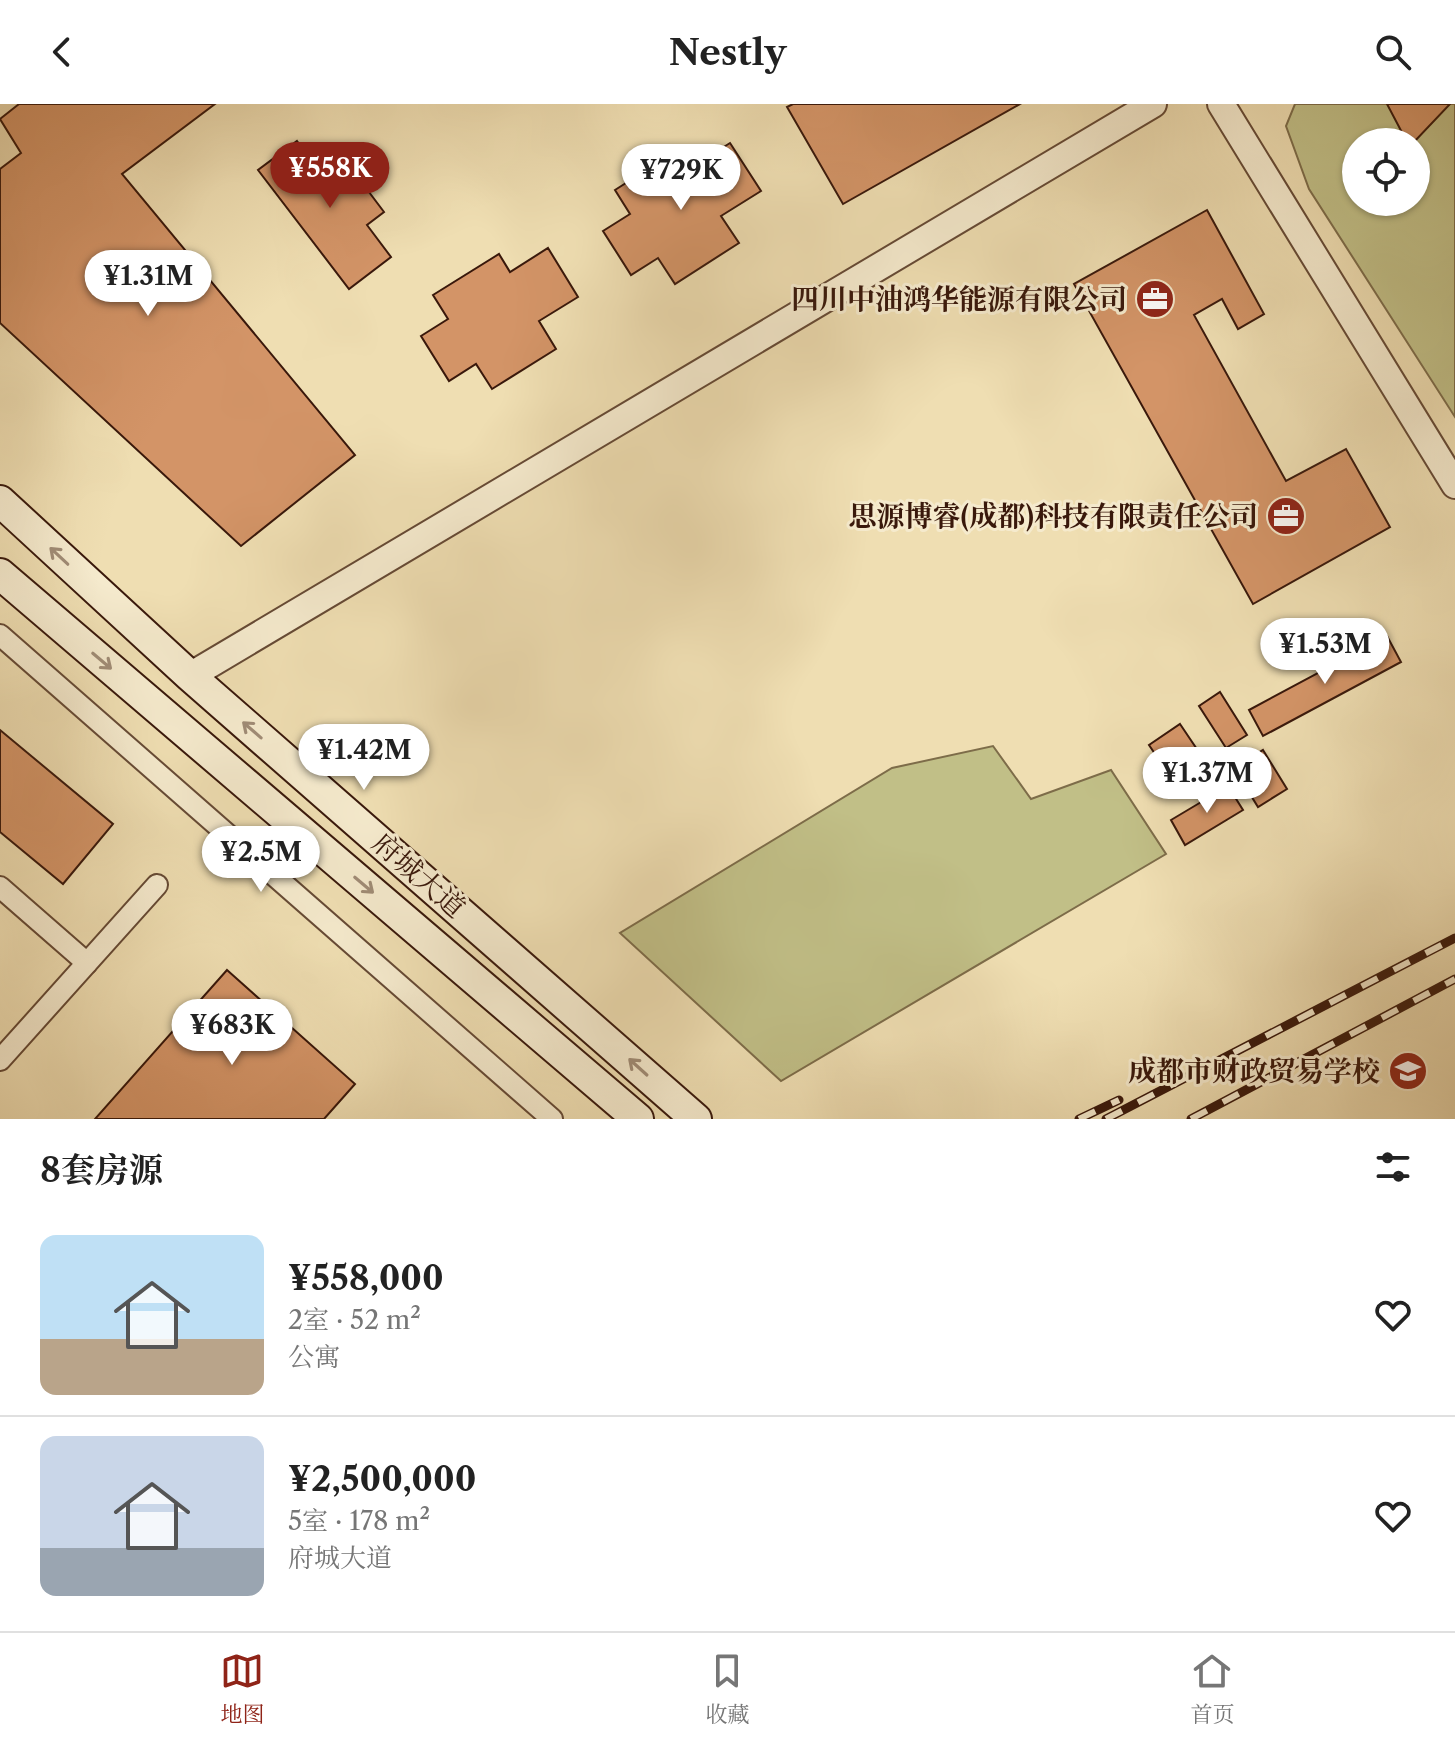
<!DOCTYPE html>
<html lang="zh">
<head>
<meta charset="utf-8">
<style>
  body { margin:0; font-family:"Libre Caslon Text","Noto Serif SC",serif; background:#f2f2f2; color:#222; height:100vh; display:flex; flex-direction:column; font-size:30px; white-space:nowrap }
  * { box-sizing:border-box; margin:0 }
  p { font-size:26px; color:#767676 }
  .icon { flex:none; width:44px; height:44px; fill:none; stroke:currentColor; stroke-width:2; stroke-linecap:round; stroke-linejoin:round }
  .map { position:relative; height:1015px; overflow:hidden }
  .drawer { display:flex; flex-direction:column; background:#fff; flex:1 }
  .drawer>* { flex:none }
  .fabs { position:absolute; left:1342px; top:24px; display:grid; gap:16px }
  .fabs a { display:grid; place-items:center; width:88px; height:88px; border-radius:50%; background:#fff; box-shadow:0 2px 6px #0004; font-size:40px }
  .price { position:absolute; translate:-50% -68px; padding:0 18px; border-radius:28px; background:#fff; color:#222; font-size:26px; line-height:52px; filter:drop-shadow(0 2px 4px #0008) }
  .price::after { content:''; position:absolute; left:50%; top:48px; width:24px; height:18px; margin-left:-12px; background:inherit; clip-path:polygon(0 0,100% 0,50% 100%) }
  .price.on { background:#8f2418; color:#fff }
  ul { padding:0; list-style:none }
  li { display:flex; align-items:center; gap:24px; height:200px; padding:0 40px }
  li+li { border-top:2px solid #e0e0e0 }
  li span { display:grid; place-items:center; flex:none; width:224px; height:160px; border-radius:16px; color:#555 }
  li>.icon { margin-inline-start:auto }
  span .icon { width:96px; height:96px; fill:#fffc; stroke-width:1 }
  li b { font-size:34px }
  h2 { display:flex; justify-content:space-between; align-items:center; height:96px; padding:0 40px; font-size:34px }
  header { display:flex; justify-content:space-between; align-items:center; height:104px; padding:0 40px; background:#fff; font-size:36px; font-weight:700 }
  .tab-bar { display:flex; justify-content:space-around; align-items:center; height:112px; border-top:2px solid #e0e0e0; background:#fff; font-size:22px; color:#767676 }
  .tab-bar a { display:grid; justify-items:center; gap:4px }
  .tab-bar .on { color:#8f2418 }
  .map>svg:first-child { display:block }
  .green { fill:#c1bf87; stroke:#7d6c49; stroke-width:2; fill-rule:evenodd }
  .building { fill:#d39467; stroke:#39180b; stroke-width:2 }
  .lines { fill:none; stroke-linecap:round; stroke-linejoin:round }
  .minor-casing { stroke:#664a35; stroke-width:24 }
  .tertiary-casing { stroke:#664a35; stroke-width:30 }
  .secondary-casing { stroke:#39180b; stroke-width:34 }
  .minor { stroke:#f5eacd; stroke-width:20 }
  .tertiary { stroke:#f5eacd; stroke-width:26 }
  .secondary { stroke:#f5eacd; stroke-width:30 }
  .rail-casing { stroke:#39180b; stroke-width:9 }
  .rail { stroke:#f5eacd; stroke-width:6; stroke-dasharray:18; stroke-linecap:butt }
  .oneway { stroke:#a08c76 }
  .labels { text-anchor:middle; stroke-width:6; stroke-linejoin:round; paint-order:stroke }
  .poi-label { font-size:28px; font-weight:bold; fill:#39180b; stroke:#f5eacd; text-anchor:end }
  .street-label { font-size:28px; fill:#39180b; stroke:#f5eacd }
</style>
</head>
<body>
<header><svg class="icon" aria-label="back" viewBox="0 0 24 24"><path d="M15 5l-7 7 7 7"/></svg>Nestly<svg class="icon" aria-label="search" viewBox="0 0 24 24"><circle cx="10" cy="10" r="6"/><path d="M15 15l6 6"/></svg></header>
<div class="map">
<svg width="1455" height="1015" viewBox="0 0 1455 1015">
  <rect width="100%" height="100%" fill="#efdeb2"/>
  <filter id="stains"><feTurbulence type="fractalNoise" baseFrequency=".0025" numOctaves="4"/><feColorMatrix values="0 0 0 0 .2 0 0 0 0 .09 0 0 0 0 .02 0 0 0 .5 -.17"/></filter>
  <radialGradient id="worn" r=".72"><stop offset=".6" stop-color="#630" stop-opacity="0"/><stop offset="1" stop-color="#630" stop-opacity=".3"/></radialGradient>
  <g class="green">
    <path d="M 1295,0 L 1455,0 L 1455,313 L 1309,85 L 1286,22 ZM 1356,38 L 1416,38 L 1416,98 L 1356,98 Z"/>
    <path d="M 993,642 L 1031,695 L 1111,666 L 1166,750 L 781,977 L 620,829 L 892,664 Z"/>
  </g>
  <g class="building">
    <path d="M 19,0 L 215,0 L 122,70 L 355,351 L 241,442 L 0,219 L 0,65 L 21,49 L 0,15 Z"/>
    <path d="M 793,0 L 1020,0 L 843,100 L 787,3 Z"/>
    <path d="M 1387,0 L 1450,0 L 1414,38 L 1407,38 Z"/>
    <path d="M 297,37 L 317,63 L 338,47 L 384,108 L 367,121 L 391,153 L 349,185 L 258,66 Z"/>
    <path d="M 730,39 L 761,87 L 721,112 L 739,139 L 675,180 L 658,154 L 631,171 L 603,127 L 630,110 L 615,86 L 681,44 L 692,63 Z"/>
    <path d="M 1207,106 L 1264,210 L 1238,225 L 1222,195 L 1194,211 L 1286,377 L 1346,345 L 1390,423 L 1253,500 L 1074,180 Z"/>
    <path d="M 548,144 L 578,193 L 539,217 L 556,245 L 492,285 L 476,260 L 449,277 L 421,232 L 448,215 L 433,191 L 499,150 L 510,168 Z"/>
    <path d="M 1387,532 L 1401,558 L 1263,632 L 1249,606 Z"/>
    <path d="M 1220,588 L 1247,631 L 1226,644 L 1199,602 Z"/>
    <path d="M 1180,620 L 1209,663 L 1178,684 L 1149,641 Z"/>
    <path d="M 0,626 L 113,720 L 63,780 L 0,728 Z"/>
    <path d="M 1263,646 L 1287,685 L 1258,703 L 1234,664 Z"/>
    <path d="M 1228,682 L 1243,706 L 1185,741 L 1171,716 Z"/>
    <path d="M 227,866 L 355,980 L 324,1015 L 95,1015 Z"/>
  </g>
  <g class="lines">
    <g class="minor-casing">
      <g id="minor">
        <path d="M 0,531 L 552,1015"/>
        <path d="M 0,783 L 87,859"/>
        <path d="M 0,956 L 157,781"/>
      </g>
    </g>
    <g class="tertiary-casing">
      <g id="tertiary">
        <path d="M 1221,0 L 1455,381"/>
        <path d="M 190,572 L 1153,0"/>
      </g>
    </g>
    <g class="secondary-casing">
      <g id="secondary">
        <path d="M 0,397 L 190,572 L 696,1015"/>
        <path d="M 0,470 L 638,1015"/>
      </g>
    </g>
    <use href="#minor" class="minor"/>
    <use href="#tertiary" class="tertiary"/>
    <use href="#secondary" class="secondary"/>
    <g class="rail-casing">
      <g id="rail">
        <path d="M 1079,1015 L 1119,996"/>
        <path d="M 1106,1015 L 1455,834"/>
        <path d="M 1191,1015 L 1455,875"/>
      </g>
    </g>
    <use href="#rail" class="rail"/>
  </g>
  <defs><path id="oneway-shaft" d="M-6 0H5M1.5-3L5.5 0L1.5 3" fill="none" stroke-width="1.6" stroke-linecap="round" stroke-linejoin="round" transform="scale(2)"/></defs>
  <g class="oneway">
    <use href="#oneway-shaft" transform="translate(59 452) rotate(-137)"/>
    <use href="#oneway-shaft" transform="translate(102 557) rotate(40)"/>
    <use href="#oneway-shaft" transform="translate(252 626) rotate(-139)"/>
    <use href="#oneway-shaft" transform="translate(364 781) rotate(40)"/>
    <use href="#oneway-shaft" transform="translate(638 963) rotate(-138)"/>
  </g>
  <defs>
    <g id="office-disc" transform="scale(2)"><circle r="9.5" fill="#8f2418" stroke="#f5eacd"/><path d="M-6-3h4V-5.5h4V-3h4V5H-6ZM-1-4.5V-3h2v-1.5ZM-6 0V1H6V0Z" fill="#fff"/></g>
    <g id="school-disc" transform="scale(2)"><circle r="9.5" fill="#8f2418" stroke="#f5eacd"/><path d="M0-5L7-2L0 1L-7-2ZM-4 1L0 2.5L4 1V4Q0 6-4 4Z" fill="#fff"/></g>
  </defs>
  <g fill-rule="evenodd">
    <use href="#office-disc" x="1155" y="195"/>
    <use href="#office-disc" x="1286" y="412"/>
    <use href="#school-disc" x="1408" y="967"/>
  </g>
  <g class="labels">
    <g class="poi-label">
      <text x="1127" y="205">四川中油鸿华能源有限公司</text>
      <text x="1258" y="422">思源博睿(成都)科技有限责任公司</text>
      <text x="1380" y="977">成都市财政贸易学校</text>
    </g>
    <g class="street-label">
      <text transform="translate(419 771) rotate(41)" y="10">府城大道</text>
    </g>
  </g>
  <rect width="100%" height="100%" filter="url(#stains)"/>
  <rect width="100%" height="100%" fill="url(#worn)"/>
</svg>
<div class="fabs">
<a><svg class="icon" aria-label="locate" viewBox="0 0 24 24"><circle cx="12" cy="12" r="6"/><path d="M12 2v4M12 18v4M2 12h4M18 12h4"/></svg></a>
</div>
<b class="price on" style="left:330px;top:106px">¥558K</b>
<b class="price" style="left:681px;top:108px">¥729K</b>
<b class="price" style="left:148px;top:214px">¥1.31M</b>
<b class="price" style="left:1325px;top:582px">¥1.53M</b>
<b class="price" style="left:364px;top:688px">¥1.42M</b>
<b class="price" style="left:1207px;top:711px">¥1.37M</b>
<b class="price" style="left:261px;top:790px">¥2.5M</b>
<b class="price" style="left:232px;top:963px">¥683K</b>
</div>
<section class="drawer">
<h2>8套房源<svg class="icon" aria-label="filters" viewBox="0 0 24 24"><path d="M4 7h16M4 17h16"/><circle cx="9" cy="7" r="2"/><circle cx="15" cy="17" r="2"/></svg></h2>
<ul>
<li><span style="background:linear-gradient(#bfe0f5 65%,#b9a48a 0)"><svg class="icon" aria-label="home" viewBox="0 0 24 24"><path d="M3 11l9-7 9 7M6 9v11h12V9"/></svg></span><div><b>¥558,000</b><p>2室 · 52 m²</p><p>公寓</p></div><svg class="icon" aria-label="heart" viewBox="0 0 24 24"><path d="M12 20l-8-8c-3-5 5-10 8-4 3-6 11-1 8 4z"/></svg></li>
<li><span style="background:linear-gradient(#c9d6e8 70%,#9aa5b1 0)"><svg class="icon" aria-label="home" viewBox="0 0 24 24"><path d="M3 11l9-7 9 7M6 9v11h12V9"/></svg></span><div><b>¥2,500,000</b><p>5室 · 178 m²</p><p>府城大道</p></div><svg class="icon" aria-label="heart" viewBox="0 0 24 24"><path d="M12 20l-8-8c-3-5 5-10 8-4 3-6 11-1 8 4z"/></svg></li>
</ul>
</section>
<nav class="tab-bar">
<a class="on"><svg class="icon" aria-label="map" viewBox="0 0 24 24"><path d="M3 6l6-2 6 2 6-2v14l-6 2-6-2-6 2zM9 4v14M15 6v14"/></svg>地图</a>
<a><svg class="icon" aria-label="saved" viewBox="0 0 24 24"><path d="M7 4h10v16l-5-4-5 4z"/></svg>收藏</a>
<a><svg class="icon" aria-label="home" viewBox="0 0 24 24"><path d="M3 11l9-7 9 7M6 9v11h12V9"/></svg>首页</a>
</nav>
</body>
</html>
